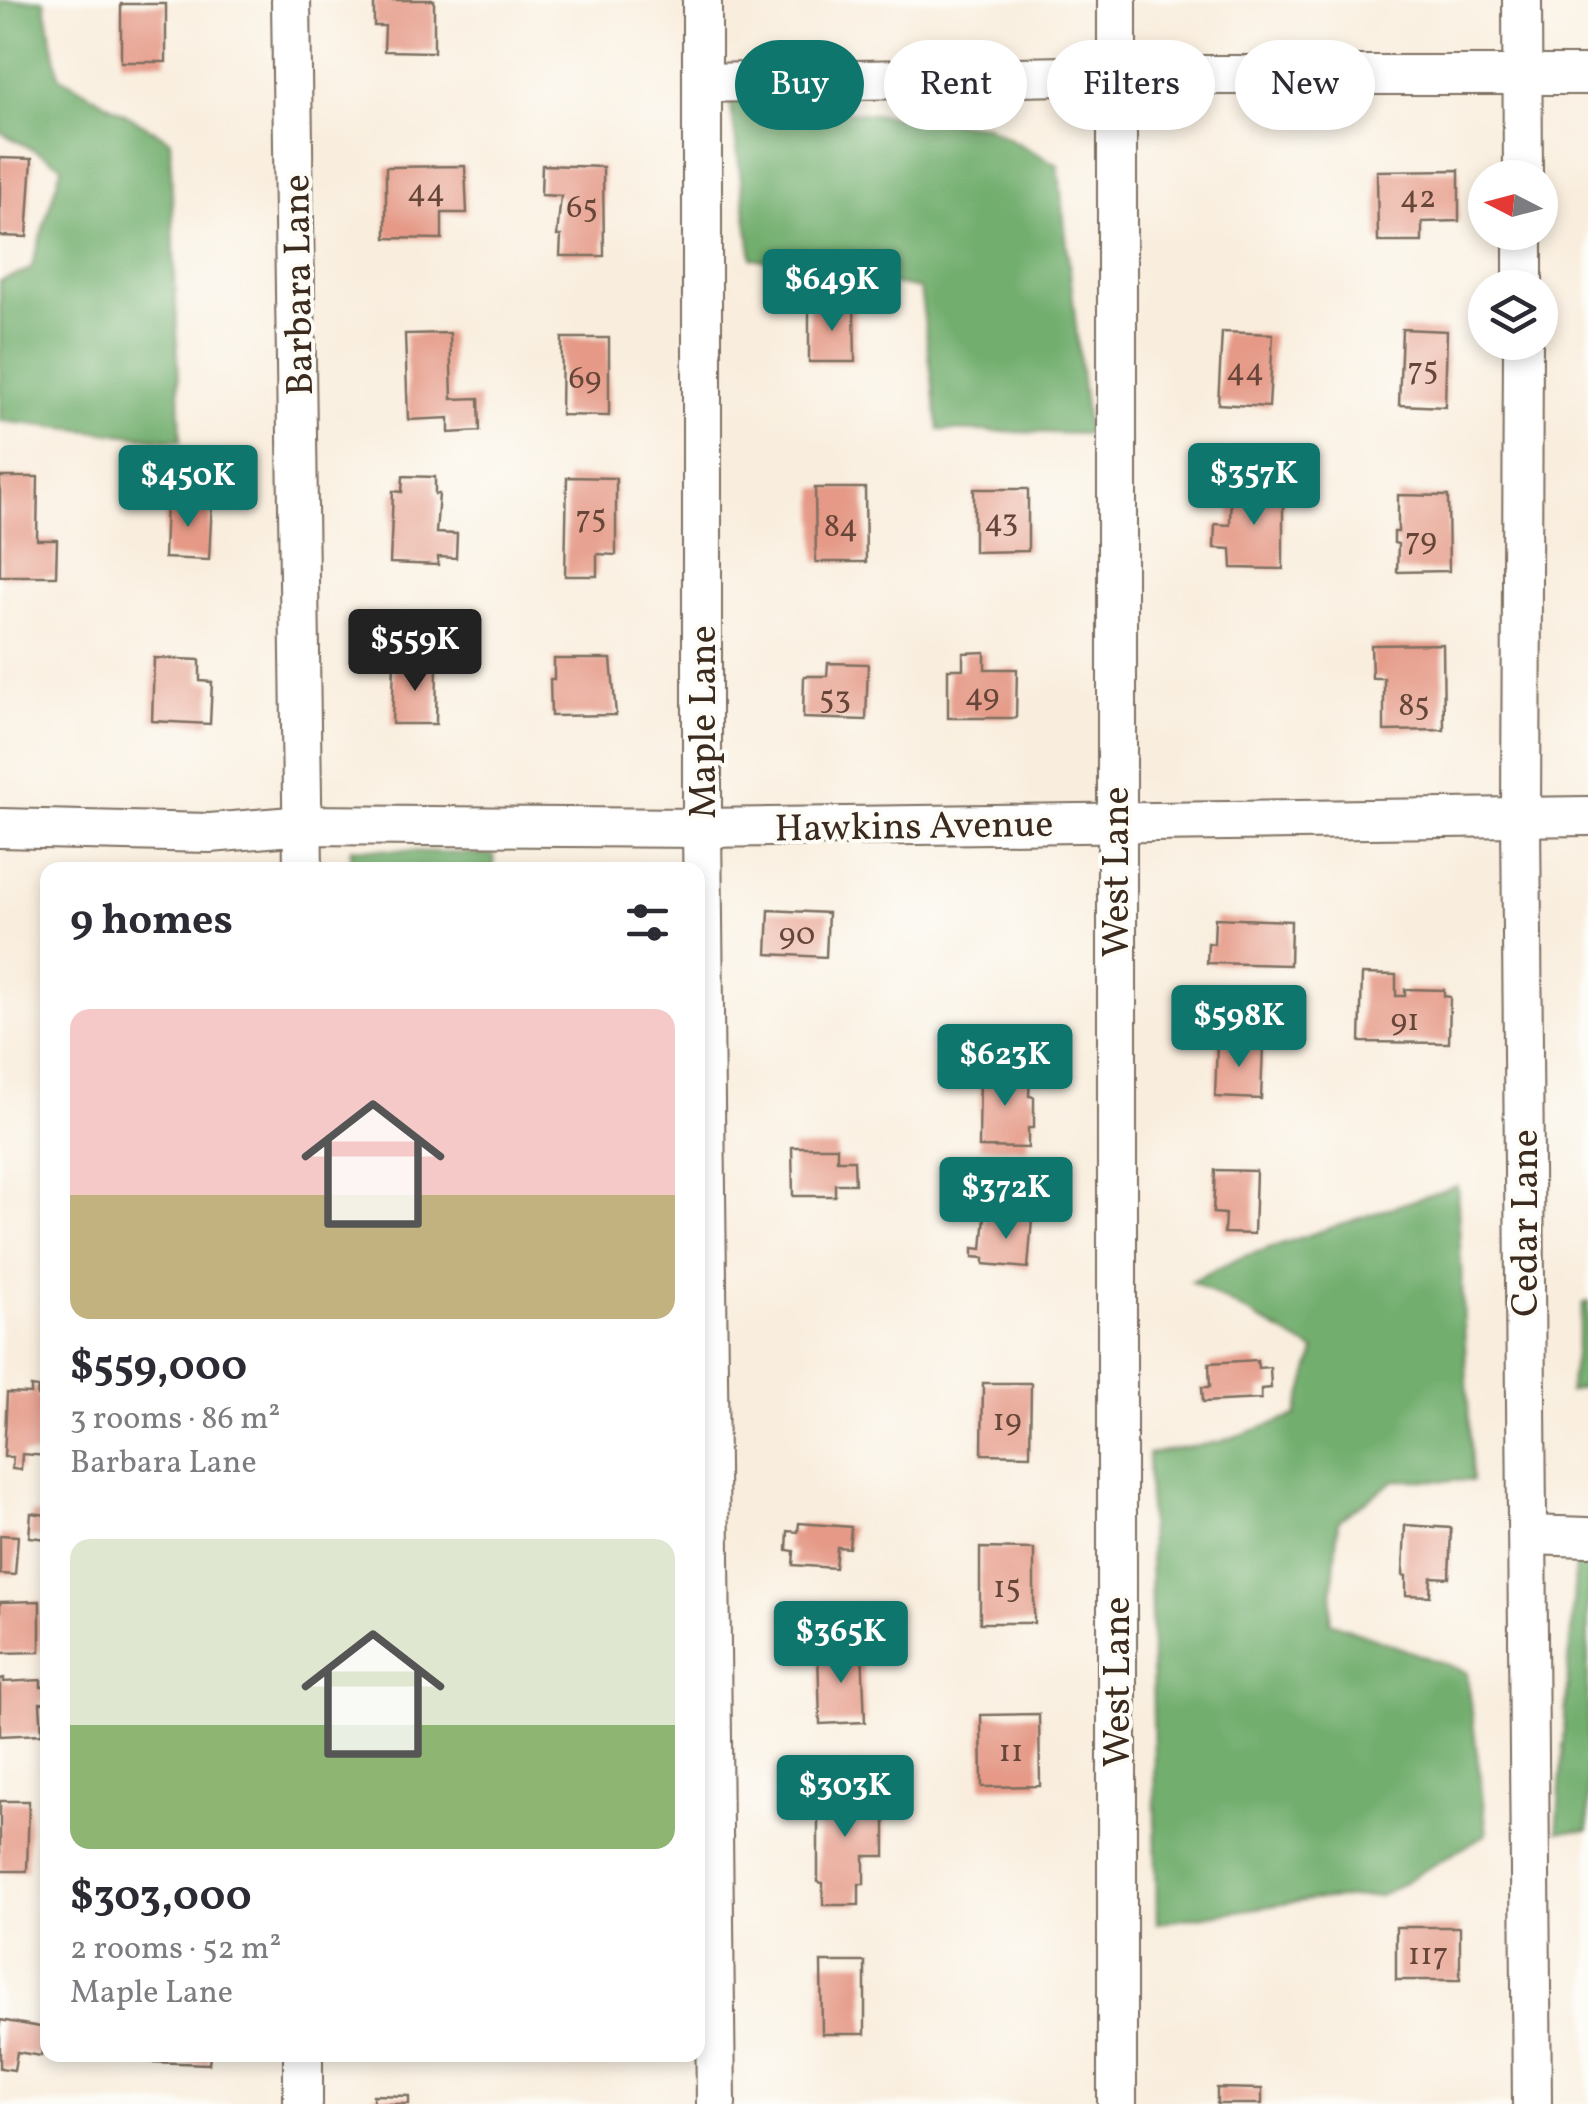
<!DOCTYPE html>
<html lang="en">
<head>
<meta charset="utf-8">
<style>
  body { margin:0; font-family:Vollkorn,serif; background:#f7f7f7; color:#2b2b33; height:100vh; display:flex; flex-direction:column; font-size:38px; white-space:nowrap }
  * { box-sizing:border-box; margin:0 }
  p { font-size:32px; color:#7c7c81 }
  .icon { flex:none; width:55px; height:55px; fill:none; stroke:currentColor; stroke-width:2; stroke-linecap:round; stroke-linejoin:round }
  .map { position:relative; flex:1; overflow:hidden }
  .sheet { position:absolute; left:40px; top:862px; width:665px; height:1200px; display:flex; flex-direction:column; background:#fff; border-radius:20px; box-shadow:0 5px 15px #0003 }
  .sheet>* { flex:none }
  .hud { position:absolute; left:735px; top:40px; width:702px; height:90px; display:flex; gap:20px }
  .needle { width:65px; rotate:276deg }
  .fabs { position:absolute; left:1468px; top:160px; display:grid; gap:20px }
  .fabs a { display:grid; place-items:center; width:90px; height:90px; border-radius:50%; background:#fff; box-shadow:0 5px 15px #0003; font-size:50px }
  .price { position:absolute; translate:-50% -85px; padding:0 22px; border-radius:10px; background:#0f766e; color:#fff; font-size:32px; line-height:65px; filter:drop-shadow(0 2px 5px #0008) }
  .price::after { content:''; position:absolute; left:50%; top:60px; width:30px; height:22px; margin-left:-15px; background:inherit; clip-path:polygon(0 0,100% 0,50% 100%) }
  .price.on { background:#222; color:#fff }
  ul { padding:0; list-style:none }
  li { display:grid; align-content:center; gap:20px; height:530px; padding:0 30px }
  li span { display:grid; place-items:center; height:310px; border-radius:20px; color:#555 }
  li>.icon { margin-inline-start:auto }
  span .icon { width:180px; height:180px; fill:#fffc; stroke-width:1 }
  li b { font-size:42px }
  h2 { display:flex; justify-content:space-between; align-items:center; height:120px; padding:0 30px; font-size:42px }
  .chip { padding:0 35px; border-radius:45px; background:#fff; box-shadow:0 5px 15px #0003; font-size:35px; line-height:90px }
  .chip.on { background:#0f766e; color:#fff }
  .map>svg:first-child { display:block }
  .forest { fill:#72ae6e; stroke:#566c46; stroke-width:2.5 }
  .building { fill:#e59986 }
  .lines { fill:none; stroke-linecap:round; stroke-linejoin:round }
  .street-casing { stroke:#7e6f61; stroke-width:42 }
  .street { stroke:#fff; stroke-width:38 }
  .labels { text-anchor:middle; stroke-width:8; stroke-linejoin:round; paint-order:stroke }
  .number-label { font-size:32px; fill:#664638 }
  .street-label { font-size:38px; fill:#3b2a1e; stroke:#fdfcf7 }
</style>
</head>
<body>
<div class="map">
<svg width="1588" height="2104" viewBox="0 0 1588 2104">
  <rect width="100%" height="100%" fill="#fdfcf7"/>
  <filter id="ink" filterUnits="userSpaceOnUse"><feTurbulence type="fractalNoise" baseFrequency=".01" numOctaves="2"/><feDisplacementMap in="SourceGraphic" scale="20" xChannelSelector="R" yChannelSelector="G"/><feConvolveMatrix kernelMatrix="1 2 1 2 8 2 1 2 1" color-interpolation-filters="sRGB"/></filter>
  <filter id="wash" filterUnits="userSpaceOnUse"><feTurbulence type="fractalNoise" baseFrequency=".0048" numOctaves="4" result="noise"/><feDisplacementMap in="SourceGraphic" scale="40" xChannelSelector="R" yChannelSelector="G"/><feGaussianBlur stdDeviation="2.25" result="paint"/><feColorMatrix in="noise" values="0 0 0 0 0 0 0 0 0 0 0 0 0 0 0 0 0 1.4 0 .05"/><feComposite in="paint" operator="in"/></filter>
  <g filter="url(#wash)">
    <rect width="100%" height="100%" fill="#f9eede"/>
    <g class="forest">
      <path d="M 0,0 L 44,0 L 59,76 L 170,140 L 181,441 L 0,421 L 0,281 L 31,269 L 62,165 L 0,132 Z"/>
      <path d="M 730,99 L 986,126 L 1058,165 L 1088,434 L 939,430 L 920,289 L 752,258 Z"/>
      <path d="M 351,848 L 494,855 L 494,870 L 350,870 Z"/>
      <path d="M 1457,1186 L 1472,1481 L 1395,1480 L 1338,1521 L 1330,1622 L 1467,1672 L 1487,1834 L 1380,1896 L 1310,1900 L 1157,1923 L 1148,1454 L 1219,1442 L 1296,1416 L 1315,1351 L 1191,1281 L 1242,1257 Z"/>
      <path d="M 1588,1302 L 1588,1386 L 1569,1392 L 1583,1303 Z"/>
      <path d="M 1576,1560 L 1588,1563 L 1588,1830 L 1557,1832 Z"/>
    </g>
    <g id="blocks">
      <g class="building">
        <path d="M 374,0 L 434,0 L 434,52 L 384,51 L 385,26 L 374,26 Z"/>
        <rect x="121" y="4" width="45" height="58"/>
        <path d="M 0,158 L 32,159 L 27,237 L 0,236 Z"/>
        <path d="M 542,165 L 603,167 L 604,256 L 560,256 L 561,236 L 557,236 L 561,196 L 541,195 Z"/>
        <path d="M 465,166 L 467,213 L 442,213 L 442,239 L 386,238 L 386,167 Z"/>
        <path d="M 1459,170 L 1459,221 L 1422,222 L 1422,242 L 1378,242 L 1377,171 Z"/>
        <path d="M 809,306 L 854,306 L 855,362 L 809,362 Z"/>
        <path d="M 1402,329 L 1447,331 L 1445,407 L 1399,405 Z"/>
        <path d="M 1222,332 L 1273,334 L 1269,407 L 1218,404 Z"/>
        <path d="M 450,333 L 452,399 L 479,398 L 480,431 L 449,433 L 449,418 L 408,420 L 405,334 Z"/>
        <path d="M 562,338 L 609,338 L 609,416 L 561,415 Z"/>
        <path d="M 403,476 L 435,477 L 435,494 L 439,494 L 436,533 L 457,534 L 456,558 L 438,557 L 438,565 L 390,563 L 393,491 L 402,492 Z"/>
        <path d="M 0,477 L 38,477 L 37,540 L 57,540 L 56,576 L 0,576 Z"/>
        <path d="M 567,477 L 616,478 L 616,555 L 597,554 L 597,576 L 565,576 Z"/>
        <path d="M 1231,487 L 1283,487 L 1283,569 L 1232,568 L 1231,549 L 1214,548 L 1215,524 L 1230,525 Z"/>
        <path d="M 815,488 L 865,488 L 866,562 L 816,562 Z"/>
        <path d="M 974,489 L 1028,489 L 1028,551 L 974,552 Z"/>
        <path d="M 1398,495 L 1448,496 L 1449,571 L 1397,572 L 1398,544 L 1394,543 L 1394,532 L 1398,532 Z"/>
        <path d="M 166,500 L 212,501 L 209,560 L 164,558 Z"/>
        <path d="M 1443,644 L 1444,730 L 1384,731 L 1384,678 L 1372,678 L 1371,645 Z"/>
        <path d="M 985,652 L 985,669 L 1017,669 L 1016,718 L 948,718 L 948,669 L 963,669 L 963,653 Z"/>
        <path d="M 154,658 L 200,660 L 200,681 L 212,682 L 210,724 L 152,721 Z"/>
        <path d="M 554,659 L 611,659 L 616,715 L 551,716 L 550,679 L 554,679 Z"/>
        <path d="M 394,663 L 437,664 L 436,724 L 392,724 Z"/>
        <path d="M 828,663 L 868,664 L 866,720 L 803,718 L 804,676 L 827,676 Z"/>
        <path d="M 769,910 L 828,913 L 826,957 L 767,954 Z"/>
        <path d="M 1215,918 L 1291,921 L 1290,965 L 1207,963 L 1208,943 L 1214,944 Z"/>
        <path d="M 1362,974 L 1396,975 L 1396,996 L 1405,996 L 1405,989 L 1444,990 L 1444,996 L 1450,997 L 1449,1043 L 1360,1042 Z"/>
        <path d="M 1217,1042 L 1263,1044 L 1261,1099 L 1215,1097 Z"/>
        <path d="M 980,1071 L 1030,1072 L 1029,1096 L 1034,1097 L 1034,1128 L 1028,1128 L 1028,1148 L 979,1147 Z"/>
        <path d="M 792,1147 L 837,1147 L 837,1160 L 854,1160 L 855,1184 L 835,1184 L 835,1196 L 793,1196 Z"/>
        <path d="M 1215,1170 L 1256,1171 L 1254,1234 L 1224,1233 L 1225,1214 L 1213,1213 Z"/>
        <path d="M 985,1216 L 1032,1219 L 1028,1268 L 984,1264 L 984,1258 L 973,1257 L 973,1248 L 982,1249 Z"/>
        <path d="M 1257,1360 L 1258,1368 L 1270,1367 L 1271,1388 L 1261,1389 L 1261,1399 L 1203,1402 L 1202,1387 L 1210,1387 L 1209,1363 Z"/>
        <path d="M 983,1383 L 1031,1383 L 1030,1455 L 982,1454 Z"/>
        <path d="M 31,1387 L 38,1388 L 37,1396 L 48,1397 L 48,1456 L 22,1454 L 21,1470 L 12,1469 L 13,1457 L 4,1457 L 7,1393 L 31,1394 Z"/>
        <path d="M 31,1513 L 48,1515 L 48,1539 L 29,1537 Z"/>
        <path d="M 799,1523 L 851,1527 L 849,1548 L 837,1547 L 835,1568 L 793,1565 L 794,1551 L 787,1550 L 788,1531 L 798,1532 Z"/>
        <path d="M 1405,1525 L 1451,1528 L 1449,1578 L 1431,1577 L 1430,1596 L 1406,1595 L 1406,1576 L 1403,1575 Z"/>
        <path d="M 0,1535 L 18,1536 L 15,1575 L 0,1574 Z"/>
        <path d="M 980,1548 L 1034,1549 L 1034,1623 L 980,1623 Z"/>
        <path d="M 40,1601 L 40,1652 L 0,1653 L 0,1602 Z"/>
        <path d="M 862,1648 L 865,1722 L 820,1724 L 818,1649 Z"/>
        <path d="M 4,1678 L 4,1682 L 41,1680 L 41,1687 L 48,1687 L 48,1703 L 40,1703 L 42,1734 L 0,1736 L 0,1679 Z"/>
        <path d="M 1039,1714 L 1040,1786 L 982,1787 L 981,1715 Z"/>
        <path d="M 818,1781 L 865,1781 L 865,1819 L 885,1819 L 885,1856 L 864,1856 L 864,1884 L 859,1884 L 859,1905 L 823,1905 L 823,1883 L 818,1882 Z"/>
        <path d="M 0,1801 L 29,1801 L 27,1871 L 0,1871 Z"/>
        <rect x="1396" y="1927" width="64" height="53"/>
        <path d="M 821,1962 L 865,1962 L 865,2034 L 822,2034 Z"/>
        <path d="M 0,2020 L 46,2028 L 41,2056 L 17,2052 L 14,2070 L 0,2068 Z"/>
        <path d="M 150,2055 L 210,2055 L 209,2064 L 150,2062 Z"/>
        <path d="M 1217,2088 L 1262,2089 L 1262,2104 L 1217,2104 Z"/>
        <path d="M 373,2095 L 409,2096 L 409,2104 L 373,2104 Z"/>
      </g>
    </g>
  </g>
  <g filter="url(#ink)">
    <use href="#blocks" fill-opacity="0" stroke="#7e6f61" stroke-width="2.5"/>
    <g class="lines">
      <g class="street-casing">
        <g id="street">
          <path d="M 291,0 L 303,870"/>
          <path d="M 702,0 L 702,828 L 716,2104"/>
          <path d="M 1117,0 L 1117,2104"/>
          <path d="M 1522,0 L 1523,178"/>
          <path d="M 702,83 L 1117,75 L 1588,75"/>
          <path d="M 1523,232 L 1523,288"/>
          <path d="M 1523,342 L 1521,817 L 1532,2104"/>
          <path d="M 0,828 L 210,833 L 303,825 L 702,828 L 1588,816"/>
          <path d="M 1530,1535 L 1588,1537"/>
          <path d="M 303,2055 L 303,2104"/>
        </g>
      </g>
      <use href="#street" class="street"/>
    </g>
  </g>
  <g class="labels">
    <g class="number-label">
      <text x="426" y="201">44</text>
      <text x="1418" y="207">42</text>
      <text x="582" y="217">65</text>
      <text x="1423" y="379">75</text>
      <text x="1245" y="380">44</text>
      <text x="585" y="388">69</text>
      <text x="591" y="527">75</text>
      <text x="1001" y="531">43</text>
      <text x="841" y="536">84</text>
      <text x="1421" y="549">79</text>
      <text x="982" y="705">49</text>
      <text x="835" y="708">53</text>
      <text x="1414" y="715">85</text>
      <text x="797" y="944">90</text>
      <text x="1405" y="1030">91</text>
      <text x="1007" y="1430">19</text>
      <text x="1007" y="1597">15</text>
      <text x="1011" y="1761">11</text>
      <text x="1428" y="1964">117</text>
    </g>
    <g class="street-label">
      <text transform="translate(297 285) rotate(-91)" y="13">Barbara Lane</text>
      <text transform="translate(702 722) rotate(-90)" y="13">Maple Lane</text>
      <text transform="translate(914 825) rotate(-1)" y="13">Hawkins Avenue</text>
      <text transform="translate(1115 872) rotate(-90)" y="13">West Lane</text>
      <text transform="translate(1524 1223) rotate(-90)" y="13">Cedar Lane</text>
      <text transform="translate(1116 1682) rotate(-90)" y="13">West Lane</text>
    </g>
  </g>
</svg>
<div class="fabs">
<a><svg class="needle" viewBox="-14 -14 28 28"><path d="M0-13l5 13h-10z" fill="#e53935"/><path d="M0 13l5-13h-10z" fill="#7c7c81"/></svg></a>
<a><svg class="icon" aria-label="layers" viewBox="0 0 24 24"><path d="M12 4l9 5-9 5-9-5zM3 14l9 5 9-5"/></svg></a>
</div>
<b class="price" style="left:832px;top:334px">$649K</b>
<b class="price" style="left:1254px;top:528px">$357K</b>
<b class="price" style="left:188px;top:530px">$450K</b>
<b class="price on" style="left:415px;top:694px">$559K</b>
<b class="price" style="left:1239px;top:1070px">$598K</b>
<b class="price" style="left:1005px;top:1109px">$623K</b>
<b class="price" style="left:1006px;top:1242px">$372K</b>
<b class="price" style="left:841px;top:1686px">$365K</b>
<b class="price" style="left:845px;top:1840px">$303K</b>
<div class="hud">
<a class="chip on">Buy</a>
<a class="chip">Rent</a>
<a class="chip">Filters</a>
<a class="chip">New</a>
</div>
<section class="sheet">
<h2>9 homes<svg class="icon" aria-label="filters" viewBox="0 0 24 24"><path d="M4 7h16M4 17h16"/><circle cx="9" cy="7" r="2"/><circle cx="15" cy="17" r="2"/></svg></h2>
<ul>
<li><span style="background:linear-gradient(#f6c9c9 60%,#c2b280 0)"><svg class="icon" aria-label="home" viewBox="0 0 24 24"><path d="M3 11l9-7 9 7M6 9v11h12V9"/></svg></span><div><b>$559,000</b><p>3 rooms · 86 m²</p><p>Barbara Lane</p></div></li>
<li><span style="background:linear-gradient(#dfe7d0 60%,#8fb573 0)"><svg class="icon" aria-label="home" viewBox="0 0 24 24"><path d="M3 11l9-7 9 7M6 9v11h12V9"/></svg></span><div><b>$303,000</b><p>2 rooms · 52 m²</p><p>Maple Lane</p></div></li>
</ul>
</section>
</div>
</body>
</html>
